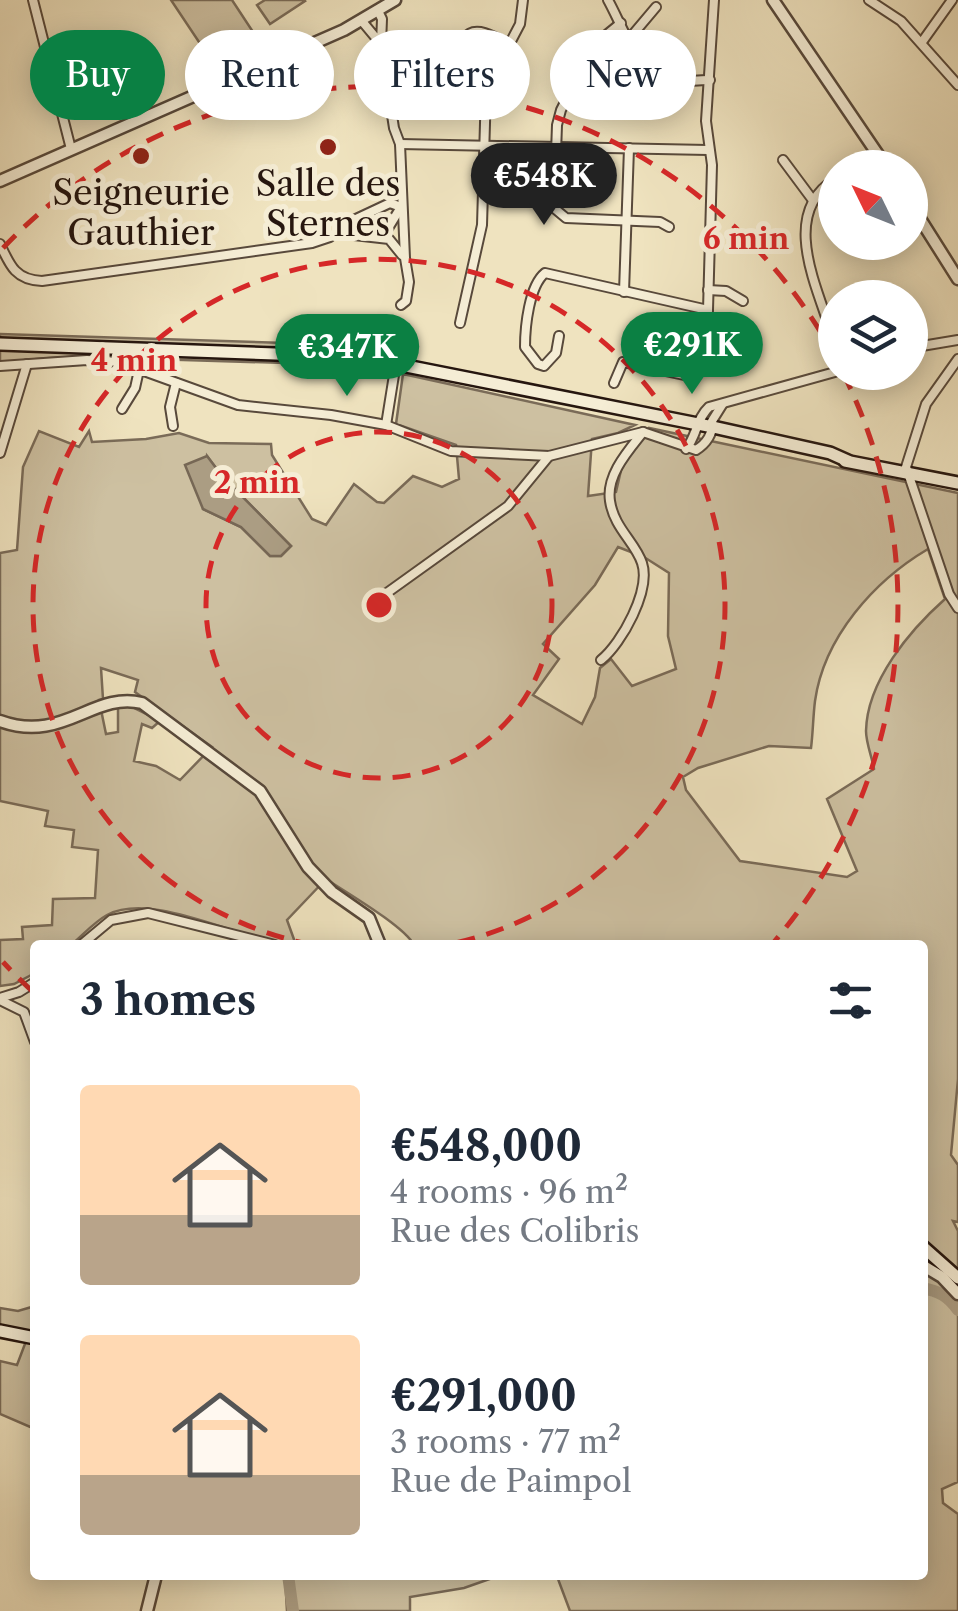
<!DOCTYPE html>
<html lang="en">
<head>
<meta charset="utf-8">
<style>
  body { margin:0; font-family:"Libre Caslon Text",serif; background:#f2f2f3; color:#1f2937; height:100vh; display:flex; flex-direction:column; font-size:38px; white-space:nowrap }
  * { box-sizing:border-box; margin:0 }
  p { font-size:32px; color:#747a83 }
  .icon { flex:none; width:55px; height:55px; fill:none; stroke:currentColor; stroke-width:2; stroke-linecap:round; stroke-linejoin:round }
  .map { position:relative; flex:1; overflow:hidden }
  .sheet { position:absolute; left:30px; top:940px; width:898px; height:640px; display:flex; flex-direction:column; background:#fff; border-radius:10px; box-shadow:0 5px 25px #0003 }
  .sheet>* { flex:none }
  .hud { position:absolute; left:30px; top:30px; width:900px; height:90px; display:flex; gap:20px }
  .needle { width:65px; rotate:313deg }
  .tools { position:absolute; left:818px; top:150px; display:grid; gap:20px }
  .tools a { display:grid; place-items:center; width:110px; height:110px; border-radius:50%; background:#fff; box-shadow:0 5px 25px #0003; font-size:50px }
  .price { position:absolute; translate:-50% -85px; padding:0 22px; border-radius:35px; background:#0b8043; color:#fff; font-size:32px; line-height:65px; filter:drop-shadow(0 2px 5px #0008) }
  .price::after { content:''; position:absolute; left:50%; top:60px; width:30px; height:22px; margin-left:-15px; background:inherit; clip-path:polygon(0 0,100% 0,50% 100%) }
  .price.selected { background:#222; color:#fff }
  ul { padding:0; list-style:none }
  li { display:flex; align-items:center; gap:30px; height:250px; padding:0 50px }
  li span { display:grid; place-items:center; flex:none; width:280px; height:200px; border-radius:10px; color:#555 }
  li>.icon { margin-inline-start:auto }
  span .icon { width:120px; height:120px; fill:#fffc; stroke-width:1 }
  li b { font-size:42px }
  h2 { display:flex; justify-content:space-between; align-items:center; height:120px; padding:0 50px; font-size:42px }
  .tag { padding:0 35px; border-radius:45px; background:#fff; box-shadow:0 5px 25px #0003; font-size:35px; line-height:90px }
  .tag.selected { background:#0b8043; color:#fff }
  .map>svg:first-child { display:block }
  .green { fill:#cdc0a1; stroke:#7a6b58; stroke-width:2.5; fill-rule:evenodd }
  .water { fill:#ab9d83; stroke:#766755; stroke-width:2.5 }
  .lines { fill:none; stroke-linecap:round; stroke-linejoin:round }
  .river { stroke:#ab9d83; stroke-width:12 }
  .minor-casing { stroke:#58493b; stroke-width:12 }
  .tertiary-casing { stroke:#58493b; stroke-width:15 }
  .secondary-casing { stroke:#26160f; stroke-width:16 }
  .minor { stroke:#f5edd5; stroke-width:8 }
  .tertiary { stroke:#f5edd5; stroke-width:10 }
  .secondary { stroke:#f5edd5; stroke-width:11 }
  .ring { fill:none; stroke:#d62828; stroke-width:5; stroke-dasharray:18 12 }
  .poi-dot { fill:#8f2418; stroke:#f5edd5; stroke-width:4 }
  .labels { text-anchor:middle; stroke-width:10; stroke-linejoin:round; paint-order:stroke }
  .poi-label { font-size:35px; fill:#26160f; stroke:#f5edd5 }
  .centre { fill:#d62828; stroke:#f5edd5; stroke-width:5 }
  .ring-label { font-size:30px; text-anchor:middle; font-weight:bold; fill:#d62828; stroke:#f5edd5; stroke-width:10; stroke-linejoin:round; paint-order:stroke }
</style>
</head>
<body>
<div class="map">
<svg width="958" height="1611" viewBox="0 0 958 1611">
  <rect width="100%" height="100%" fill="#efe3bf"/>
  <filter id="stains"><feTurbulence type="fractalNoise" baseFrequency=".002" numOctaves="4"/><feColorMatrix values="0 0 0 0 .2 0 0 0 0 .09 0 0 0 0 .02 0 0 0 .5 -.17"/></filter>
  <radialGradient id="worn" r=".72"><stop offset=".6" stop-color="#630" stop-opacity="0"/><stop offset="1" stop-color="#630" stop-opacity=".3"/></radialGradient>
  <g class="green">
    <path d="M 171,0 L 232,0 L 261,44 L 219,72 Z"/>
    <path d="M 265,0 L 304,0 L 305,1 L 270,24 L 257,5 Z"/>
    <path d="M 0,334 L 348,345 L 349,365 L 151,359 L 150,369 C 106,349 47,359 0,362 Z"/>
    <path d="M 403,374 L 635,425 L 618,433 L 592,439 L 588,496 L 616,492 L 622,466 L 649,428 L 958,493 L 958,1079 L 951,1155 L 958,1165 L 958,1222 L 953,1221 L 958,1231 L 958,1482 L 942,1489 L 943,1503 L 958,1514 L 958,1611 L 570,1611 L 558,1579 L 548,1575 L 922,1575 L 922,945 L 414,945 C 404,926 347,893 326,879 L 287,920 L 296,945 C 244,943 155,890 107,915 C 94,922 82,936 71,945 L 35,945 L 35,973 L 14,984 L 0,986 L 0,940 L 23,939 L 22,927 L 52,925 L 53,899 L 95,898 L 98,850 L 72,847 L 74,830 L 45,826 L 48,811 L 0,801 L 0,553 L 17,550 L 23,467 L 39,431 L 79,447 L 89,431 L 92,442 L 146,439 L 179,433 L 209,443 L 271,444 L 272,455 L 312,519 L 326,525 L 354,484 L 377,502 L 384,503 L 413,476 L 442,487 L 459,479 L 456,445 L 396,424 ZM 207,456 L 222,476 L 291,546 L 281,556 L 270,556 L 241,527 L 203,509 ZM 618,547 L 644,557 L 669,573 L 668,636 L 676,669 L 632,686 L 611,659 L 600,668 L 595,697 L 582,724 L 533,695 L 559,659 L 543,644 L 595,585 ZM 928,549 L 945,599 C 910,630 867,681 866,731 C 866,743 872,757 874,769 L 827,799 L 857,871 L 847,877 L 740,861 L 686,790 L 683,777 L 698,768 L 769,746 L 811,748 C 813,733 813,717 815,701 C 824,637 874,581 928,549 ZM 101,668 L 138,680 L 135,692 L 212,747 L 180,780 L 156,766 L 134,761 L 142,724 L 152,728 L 160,721 L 130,706 L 118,707 L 118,732 L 106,734 L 99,700 L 103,699 Z"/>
    <path d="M 35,1306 L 35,1429 L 0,1414 L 0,1361 L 17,1365 L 28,1336 L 0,1325 L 0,1308 L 18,1311 Z"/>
    <path d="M 285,1575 L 501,1575 L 464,1588 L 410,1597 L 410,1611 L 287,1611 Z"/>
  </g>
  <path class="water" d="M 207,456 L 222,476 L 291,546 L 281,556 L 270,556 L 241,527 L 203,509 L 185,465 Z"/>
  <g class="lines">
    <g class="river">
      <path d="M 922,1288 C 939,1291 948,1296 958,1310"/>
      <path d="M 288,1575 L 293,1611"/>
    </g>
    <g class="minor-casing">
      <g id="minor">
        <path d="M 33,0 L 71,149"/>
        <path d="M 608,0 C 621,23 636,68 662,78 C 675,83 696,80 710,80"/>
        <path d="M 869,0 L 901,21 L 958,85"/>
        <path d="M 361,20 L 381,44 L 382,19 L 378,11"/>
        <path d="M 621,23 L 594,45 L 561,110 L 557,125 L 554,208 L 566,218 L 660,222 L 669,227"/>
        <path d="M 629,39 L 656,7"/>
        <path d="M 922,42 L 952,0"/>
        <path d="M 381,44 L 394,128 L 400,144 L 405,258 L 409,282 L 406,301 L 401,305"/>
        <path d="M 449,74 C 464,33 466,19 509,45"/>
        <path d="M 400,144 L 708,150"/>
        <path d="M 783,160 L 812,199"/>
        <path d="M 853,168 L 877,152"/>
        <path d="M 835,179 C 777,215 820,292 835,344"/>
        <path d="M 382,238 L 401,207 L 390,203 L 343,225 L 345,234 L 389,239 L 402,255"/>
        <path d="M 0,244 C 10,266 16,280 42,281 L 312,243 L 330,237"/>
        <path d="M 708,290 L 726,291 L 743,301"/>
        <path d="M 624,292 L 629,148"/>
        <path d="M 460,323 L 482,225 L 486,89 L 520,24 L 523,0"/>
        <path d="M 559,336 L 556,353 L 544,366 L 538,364 L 525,347 C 525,327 529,286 545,273 L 708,310"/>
        <path d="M 910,348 L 958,340"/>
        <path d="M 958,359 L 926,404 L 906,467 L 949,594 L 958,608"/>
        <path d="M 0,366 L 87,360 L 119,362 L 238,405 L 331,415 L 386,425 L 451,451 L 549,456 L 643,432 L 696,450 C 706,444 714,433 712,421 L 722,405"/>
        <path d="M 614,383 L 623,362 L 684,375 L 694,367 L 705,331 L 708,310 L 712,165 L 706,121 L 714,0"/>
        <path d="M 122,409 L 135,388 L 139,370"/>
        <path d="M 386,425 L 394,375"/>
        <path d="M 173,426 L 170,407 L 176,383"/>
        <path d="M 686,449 C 697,436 696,419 709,407 L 835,372"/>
        <path d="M 0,453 L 27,364"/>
        <path d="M 384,595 L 508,506 L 549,456"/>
        <path d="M 601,660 C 622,643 651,590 642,563 C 635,542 614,528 610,501 C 606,475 628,451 643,432"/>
        <path d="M 81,945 L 111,920 L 148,913 L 275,945"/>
        <path d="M 0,998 L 19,992 L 35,982"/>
        <path d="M 0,1000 L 24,1012 L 35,1042"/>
      </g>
    </g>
    <g class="tertiary-casing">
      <g id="tertiary">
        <path d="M 773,0 L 887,168"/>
        <path d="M 0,181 L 344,30 L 395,0"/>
        <path d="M 910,203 L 958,279"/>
        <path d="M 0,721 C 63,744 93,691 142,703 L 260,791 L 308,867 L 332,892 L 369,918 L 380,945"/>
        <path d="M 922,1265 L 942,1277 L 958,1294"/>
        <path d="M 147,1611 L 156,1575"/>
      </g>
    </g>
    <g class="secondary-casing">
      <g id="secondary">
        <path d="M 0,344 L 361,357 L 713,427 L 830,453 L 848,461"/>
        <path d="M 845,461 L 958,483"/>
        <path d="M 922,1246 L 958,1278"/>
        <path d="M 0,1331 L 35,1338"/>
      </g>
    </g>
    <use href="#minor" class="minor"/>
    <use href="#tertiary" class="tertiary"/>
    <use href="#secondary" class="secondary"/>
  </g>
  <g class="ring">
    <circle cx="379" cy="605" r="173"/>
    <path d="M313 945A346 346 0 1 1 445 945"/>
    <path d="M32 991A519 519 0 0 1 3 962M3 248A519 519 0 0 1 833 353M843 373A519 519 0 0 1 774 942"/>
  </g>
  <g class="poi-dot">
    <circle cx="328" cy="147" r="10"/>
    <circle cx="141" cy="156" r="10"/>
  </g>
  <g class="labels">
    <g class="poi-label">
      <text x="328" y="196">Salle des<tspan x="328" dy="40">Sternes</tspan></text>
      <text x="141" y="205">Seigneurie<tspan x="141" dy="40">Gauthier</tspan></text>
    </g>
  </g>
  <circle cx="379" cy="605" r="15" class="centre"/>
  <g class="ring-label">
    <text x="746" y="249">6 min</text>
    <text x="134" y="371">4 min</text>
    <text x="257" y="493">2 min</text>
  </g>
  <rect width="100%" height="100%" filter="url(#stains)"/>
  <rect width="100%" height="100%" fill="url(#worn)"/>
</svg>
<div class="tools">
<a><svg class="needle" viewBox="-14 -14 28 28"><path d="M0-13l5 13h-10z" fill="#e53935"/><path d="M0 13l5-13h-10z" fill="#747a83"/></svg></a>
<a><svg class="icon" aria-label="layers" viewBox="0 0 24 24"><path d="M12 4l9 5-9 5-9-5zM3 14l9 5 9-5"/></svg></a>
</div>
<b class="price selected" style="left:544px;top:228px">€548K</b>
<b class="price" style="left:692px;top:397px">€291K</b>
<b class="price" style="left:347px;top:399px">€347K</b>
<div class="hud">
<a class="tag selected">Buy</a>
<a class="tag">Rent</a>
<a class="tag">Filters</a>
<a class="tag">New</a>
</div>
<section class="sheet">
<h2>3 homes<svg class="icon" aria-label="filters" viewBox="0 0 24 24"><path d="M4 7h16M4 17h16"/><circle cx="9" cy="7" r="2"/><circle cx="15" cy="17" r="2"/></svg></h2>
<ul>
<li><span style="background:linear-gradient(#ffd9b3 65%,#b9a48a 0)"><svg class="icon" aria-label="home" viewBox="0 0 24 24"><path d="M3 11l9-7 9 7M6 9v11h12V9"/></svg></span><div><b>€548,000</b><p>4 rooms · 96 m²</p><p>Rue des Colibris</p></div></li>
<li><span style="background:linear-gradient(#ffd9b3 70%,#b9a48a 0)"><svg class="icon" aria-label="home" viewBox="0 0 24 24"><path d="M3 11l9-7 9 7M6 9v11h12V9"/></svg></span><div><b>€291,000</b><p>3 rooms · 77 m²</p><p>Rue de Paimpol</p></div></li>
</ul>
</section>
</div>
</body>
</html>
